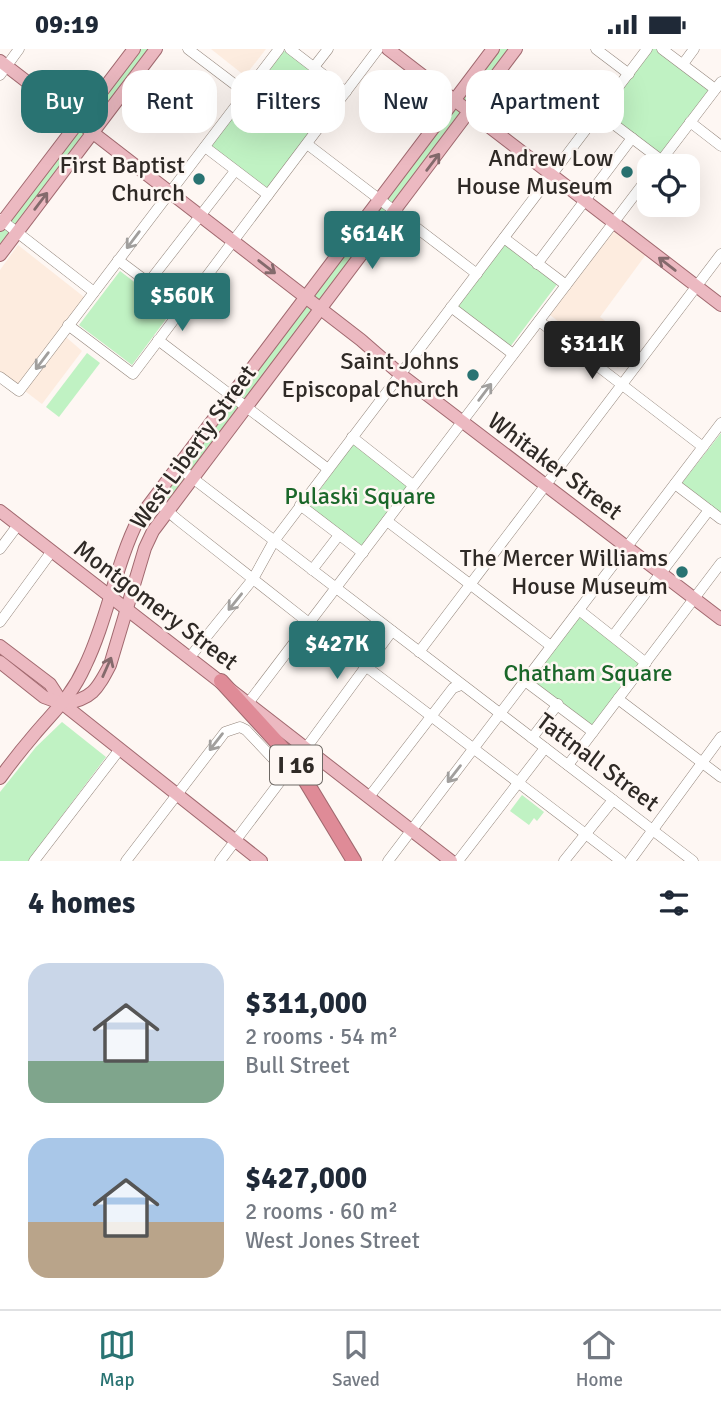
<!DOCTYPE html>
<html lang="en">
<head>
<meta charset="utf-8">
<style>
  body { margin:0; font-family:Signika,sans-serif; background:#f2f2f3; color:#1f2937; height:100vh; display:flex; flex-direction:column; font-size:26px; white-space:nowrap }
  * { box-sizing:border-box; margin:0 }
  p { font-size:23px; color:#747a83 }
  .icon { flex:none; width:38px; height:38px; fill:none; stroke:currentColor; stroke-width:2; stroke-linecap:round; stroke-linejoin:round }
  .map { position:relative; height:812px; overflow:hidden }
  .panel { display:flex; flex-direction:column; background:#fff; flex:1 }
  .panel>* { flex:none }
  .top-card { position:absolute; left:21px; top:21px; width:679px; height:63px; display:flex; gap:14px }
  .fabs { position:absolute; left:637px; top:105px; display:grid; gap:14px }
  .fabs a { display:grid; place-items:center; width:63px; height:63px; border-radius:14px; background:#fff; box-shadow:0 7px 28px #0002; font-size:35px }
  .price { position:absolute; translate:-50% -60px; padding:0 16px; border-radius:7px; background:#297372; color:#fff; font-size:23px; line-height:46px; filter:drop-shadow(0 2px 4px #0008) }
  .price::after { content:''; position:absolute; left:50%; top:42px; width:21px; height:16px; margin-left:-10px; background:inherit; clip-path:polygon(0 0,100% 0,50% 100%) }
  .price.active { background:#222; color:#fff }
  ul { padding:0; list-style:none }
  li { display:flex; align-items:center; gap:21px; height:175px; padding:0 28px }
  li span { display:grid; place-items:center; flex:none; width:196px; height:140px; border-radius:21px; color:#555 }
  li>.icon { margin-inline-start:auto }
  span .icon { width:84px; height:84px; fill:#fffc; stroke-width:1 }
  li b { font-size:30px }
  h2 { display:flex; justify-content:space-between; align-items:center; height:84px; padding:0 28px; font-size:30px }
  .tag { padding:0 24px; border-radius:21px; background:#fff; box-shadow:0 7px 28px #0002; font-size:24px; line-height:63px }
  .tag.active { background:#297372; color:#fff }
  .status { display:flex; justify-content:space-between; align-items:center; height:49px; padding:0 35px; background:#fff; direction:ltr }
  .status svg { height:19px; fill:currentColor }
  .tab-bar { display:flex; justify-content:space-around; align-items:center; height:98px; border-top:2px solid #e0e1e3; background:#fff; font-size:19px; color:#747a83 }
  .tab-bar a { display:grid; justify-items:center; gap:4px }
  .tab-bar .active { color:#297372 }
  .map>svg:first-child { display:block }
  .built { fill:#fdecdf }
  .green { fill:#c0f2c3 }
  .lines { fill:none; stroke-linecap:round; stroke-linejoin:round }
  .minor-casing { stroke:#93857b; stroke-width:11 }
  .major-casing { stroke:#a1696f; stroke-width:14 }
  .highway-casing { stroke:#a1696f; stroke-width:16 }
  .minor { stroke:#fff; stroke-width:10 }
  .major { stroke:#ecb9c1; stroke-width:12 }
  .highway { stroke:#df8b97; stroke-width:14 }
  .oneway { stroke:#846a6c }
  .oneway2 { stroke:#a19f9d }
  .poi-dot { fill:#297372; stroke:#fef7f3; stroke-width:2.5 }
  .labels { text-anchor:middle; stroke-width:5; stroke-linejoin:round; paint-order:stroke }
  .shield { fill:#fef7f3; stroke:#6d6864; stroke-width:2 }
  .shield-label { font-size:23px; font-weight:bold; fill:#2f2a26 }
  .poi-label { font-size:24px; fill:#2f2a26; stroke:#fef7f3; text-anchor:end }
  .street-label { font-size:24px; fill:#2f2a26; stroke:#fef7f3 }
  .park-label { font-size:24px; fill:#1a6729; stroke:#fef7f3 }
</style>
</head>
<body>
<div class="status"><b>09:19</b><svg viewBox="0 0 49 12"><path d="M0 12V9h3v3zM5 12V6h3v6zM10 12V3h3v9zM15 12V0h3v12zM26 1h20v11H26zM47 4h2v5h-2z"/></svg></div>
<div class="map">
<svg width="721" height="812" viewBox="0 0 721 812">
  <rect width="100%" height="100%" fill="#fef7f3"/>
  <g class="built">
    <path d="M 211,0 L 266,0 L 245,27 Z"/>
    <path d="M 617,175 L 650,200 L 600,268 L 636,295 L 618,319 L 550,266 Z"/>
    <path d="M 18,196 L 84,248 L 59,282 L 82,302 L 42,355 L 0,323 L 0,221 Z"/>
  </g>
  <g class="green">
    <path d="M 135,0 L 158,0 L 0,206 L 0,181 Z"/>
    <path d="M 500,0 L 511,0 L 169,450 L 163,446 Z"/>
    <path d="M 650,0 L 656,0 L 711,42 L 661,108 L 602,62 Z"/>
    <path d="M 283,1 L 341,44 L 267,141 L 210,98 Z"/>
    <path d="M 505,194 L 558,234 L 510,298 L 457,258 Z"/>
    <path d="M 120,222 L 172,262 L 132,316 L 79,276 Z"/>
    <path d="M 87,304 L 100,314 L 59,368 L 46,358 Z"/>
    <path d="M 721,384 L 721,464 L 682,434 Z"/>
    <path d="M 354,394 L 411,436 L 365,499 L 308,457 Z"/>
    <path d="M 580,567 L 646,618 L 597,681 L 531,630 Z"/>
    <path d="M 62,673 L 106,708 L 28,812 L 0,812 L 0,743 L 36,698 Z"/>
    <path d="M 522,746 L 544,763 L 537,772 L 534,769 L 529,776 L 510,762 Z"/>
  </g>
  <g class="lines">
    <g class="minor-casing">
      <g id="minor">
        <path d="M 188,0 L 246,44"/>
        <path d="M 290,0 L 346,43"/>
        <path d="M 596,0 L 629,25"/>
        <path d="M 662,0 L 715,40"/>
        <path d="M 683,15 L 694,0"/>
        <path d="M 314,18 L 328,0"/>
        <path d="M 0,26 L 19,0"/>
        <path d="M 599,64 L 661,111"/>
        <path d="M 690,73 L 721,97"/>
        <path d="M 307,95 L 477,225"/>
        <path d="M 205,98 L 268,146"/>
        <path d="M 657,117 L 721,33"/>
        <path d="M 0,170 L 94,243"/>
        <path d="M 504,189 L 566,236"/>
        <path d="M 118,211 L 182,259"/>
        <path d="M 537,215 L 632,89"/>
        <path d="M 148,234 L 235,122"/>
        <path d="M 451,258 L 513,305"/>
        <path d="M 539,272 L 703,398"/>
        <path d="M 68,276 L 133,325 L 378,0"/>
        <path d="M 158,291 L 328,420"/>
        <path d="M 0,328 L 19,342 L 279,0"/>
        <path d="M 352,388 L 413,436"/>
        <path d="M 178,418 L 693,812"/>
        <path d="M 675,435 L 721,470"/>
        <path d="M 159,443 C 158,457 168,462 178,471 L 309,574 L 621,812"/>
        <path d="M 300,456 L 363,504"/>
        <path d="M 387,472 L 551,597"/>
        <path d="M 0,500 L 18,476"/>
        <path d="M 312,521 L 339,486"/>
        <path d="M 579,561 L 646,614"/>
        <path d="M 0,573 L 52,502"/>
        <path d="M 613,587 L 709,461"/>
        <path d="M 419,603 L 721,205"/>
        <path d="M 190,608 L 253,530 L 274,492 L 647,0"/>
        <path d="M 525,632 L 593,683"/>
        <path d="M 618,650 L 721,728"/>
        <path d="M 249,653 L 649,127"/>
        <path d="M 532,689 L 558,655"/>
        <path d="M 306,699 L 392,582"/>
        <path d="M 568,716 L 721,514"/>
        <path d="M 369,748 L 453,639 L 461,636"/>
        <path d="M 34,812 L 120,700"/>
        <path d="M 126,812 L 225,683 L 240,678 L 246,681 L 280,717 L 283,723 L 282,730 L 220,812"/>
        <path d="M 388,812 L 721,374"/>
        <path d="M 458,812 L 545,699"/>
        <path d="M 564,812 L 613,751"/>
        <path d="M 630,812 L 721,688"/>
      </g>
    </g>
    <g class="major-casing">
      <g id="major">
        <path d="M 388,0 L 721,256"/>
        <path d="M 0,12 L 361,291 L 400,325 L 721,570"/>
        <path d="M 0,176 L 134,0"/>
        <path d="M 0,206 L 156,0"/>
        <path d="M 0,462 L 451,812"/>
        <path d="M 0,597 L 50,635 L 63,655 L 261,812"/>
        <path d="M 0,613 L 44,648 L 63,655"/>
        <path d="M 63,655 C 92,650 97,641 110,616 L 145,499 L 153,482 L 516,0"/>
        <path d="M 0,729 C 11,714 22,700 34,686 C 55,661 71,648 85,617 C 108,570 115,516 139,469 L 493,0"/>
      </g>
    </g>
    <g class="highway-casing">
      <path id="highway" d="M 221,632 L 293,711 L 354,812"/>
    </g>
    <use href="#minor" class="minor"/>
    <use href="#major" class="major"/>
    <use href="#highway" class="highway"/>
  </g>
  <defs><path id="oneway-shaft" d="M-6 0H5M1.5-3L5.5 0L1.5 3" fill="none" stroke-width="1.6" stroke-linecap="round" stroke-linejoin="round" transform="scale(1.75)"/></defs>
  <g class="oneway">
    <use href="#oneway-shaft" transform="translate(433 113) rotate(-53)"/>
    <use href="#oneway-shaft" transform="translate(41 152) rotate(-53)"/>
    <use href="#oneway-shaft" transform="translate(667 215) rotate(-142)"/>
    <use href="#oneway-shaft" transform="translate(267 218) rotate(38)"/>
    <use href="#oneway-shaft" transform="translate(107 618) rotate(-66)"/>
  </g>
  <g class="oneway2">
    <use href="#oneway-shaft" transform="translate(133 191) rotate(127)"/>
    <use href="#oneway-shaft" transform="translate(42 312) rotate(127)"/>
    <use href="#oneway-shaft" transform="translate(485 343) rotate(-53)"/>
    <use href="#oneway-shaft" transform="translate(235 553) rotate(129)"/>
    <use href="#oneway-shaft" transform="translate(216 693) rotate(128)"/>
    <use href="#oneway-shaft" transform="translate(454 725) rotate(128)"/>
  </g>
  <g class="poi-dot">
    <circle cx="627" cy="123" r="7"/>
    <circle cx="199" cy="130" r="7"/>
    <circle cx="473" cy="326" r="7"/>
    <circle cx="682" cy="523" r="7"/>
  </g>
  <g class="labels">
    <rect class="shield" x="270" y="696.5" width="52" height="39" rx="5"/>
    <g class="shield-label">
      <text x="296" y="724">I 16</text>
    </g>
    <g class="poi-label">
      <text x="613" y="117">Andrew Low<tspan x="613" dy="28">House Museum</tspan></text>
      <text x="185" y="124">First Baptist<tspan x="185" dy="28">Church</tspan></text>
      <text x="459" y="320">Saint Johns<tspan x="459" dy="28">Episcopal Church</tspan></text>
      <text x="668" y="517">The Mercer Williams<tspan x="668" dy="28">House Museum</tspan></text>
    </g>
    <g class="street-label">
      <text transform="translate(193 398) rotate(-54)" y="8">West Liberty Street</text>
      <text transform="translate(555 417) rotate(37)" y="8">Whitaker Street</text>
      <text transform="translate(156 556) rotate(37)" y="8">Montgomery Street</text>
      <text transform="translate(598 713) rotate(37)" y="8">Tattnall Street</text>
    </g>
    <g class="park-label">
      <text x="360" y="455">Pulaski Square</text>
      <text x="588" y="632">Chatham Square</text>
    </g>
  </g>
</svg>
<div class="fabs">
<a><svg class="icon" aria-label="locate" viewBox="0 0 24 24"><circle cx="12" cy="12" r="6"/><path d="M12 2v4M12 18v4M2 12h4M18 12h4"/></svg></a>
</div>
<b class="price" style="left:372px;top:222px">$614K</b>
<b class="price" style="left:182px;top:284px">$560K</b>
<b class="price active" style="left:592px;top:332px">$311K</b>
<b class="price" style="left:337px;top:632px">$427K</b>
<div class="top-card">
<a class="tag active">Buy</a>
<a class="tag">Rent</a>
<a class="tag">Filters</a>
<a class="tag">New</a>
<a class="tag">Apartment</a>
</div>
</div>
<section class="panel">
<h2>4 homes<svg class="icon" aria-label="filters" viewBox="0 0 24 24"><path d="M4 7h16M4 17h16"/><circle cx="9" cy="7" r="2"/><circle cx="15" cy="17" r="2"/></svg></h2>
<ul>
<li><span style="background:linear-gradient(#c9d6e8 70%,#7fa58c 0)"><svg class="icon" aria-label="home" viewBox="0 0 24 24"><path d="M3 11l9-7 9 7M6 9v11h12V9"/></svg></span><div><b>$311,000</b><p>2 rooms · 54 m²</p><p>Bull Street</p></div></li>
<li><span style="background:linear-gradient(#a9c7e8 60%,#b9a48a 0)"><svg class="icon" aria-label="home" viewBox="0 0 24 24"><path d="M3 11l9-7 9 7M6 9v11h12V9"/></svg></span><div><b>$427,000</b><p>2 rooms · 60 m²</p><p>West Jones Street</p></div></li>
</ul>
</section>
<nav class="tab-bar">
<a class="active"><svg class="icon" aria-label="map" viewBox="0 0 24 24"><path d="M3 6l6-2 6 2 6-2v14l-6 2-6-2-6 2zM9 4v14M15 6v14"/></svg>Map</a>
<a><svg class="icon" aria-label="saved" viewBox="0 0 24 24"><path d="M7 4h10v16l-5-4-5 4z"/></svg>Saved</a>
<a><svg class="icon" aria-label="home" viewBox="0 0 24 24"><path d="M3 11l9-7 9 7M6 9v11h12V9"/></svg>Home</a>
</nav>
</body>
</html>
